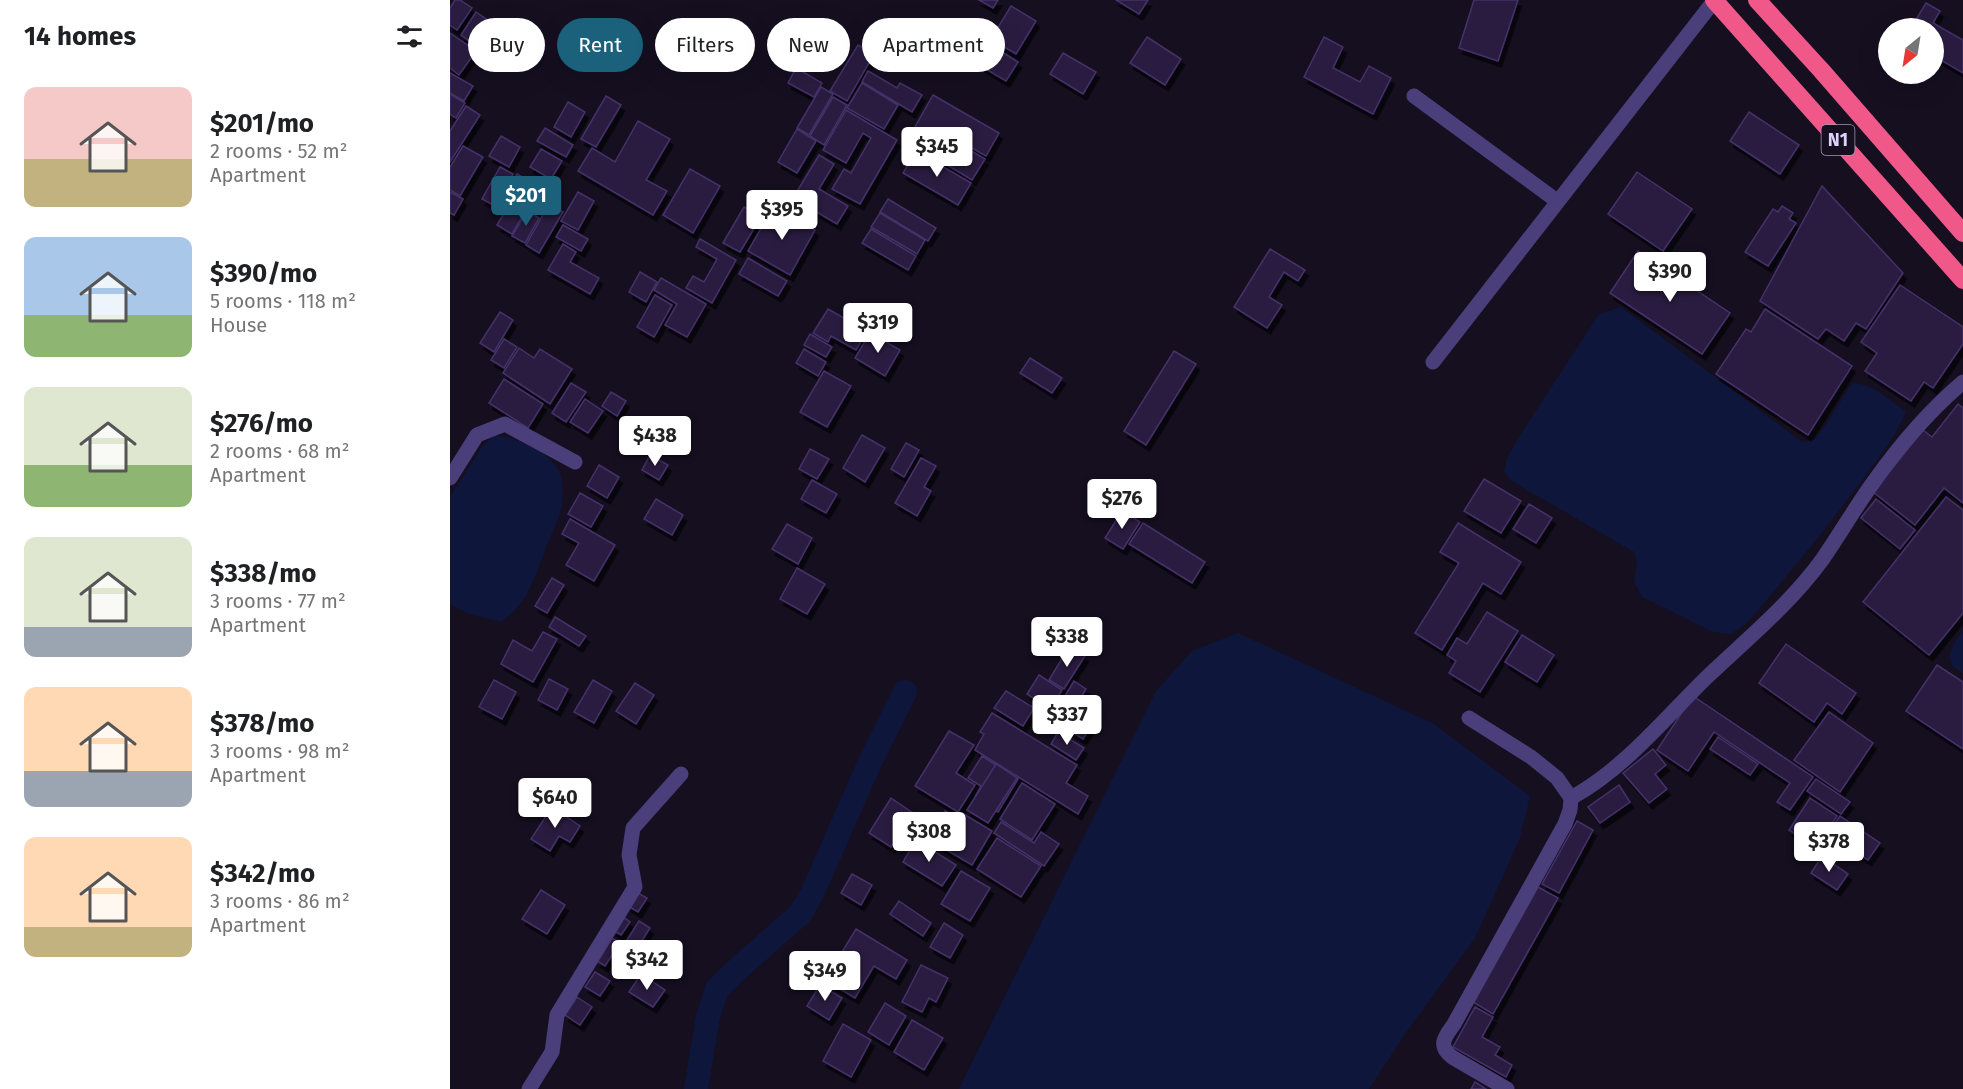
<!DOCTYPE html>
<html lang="en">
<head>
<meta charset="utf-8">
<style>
  body { margin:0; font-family:"Fira Sans",sans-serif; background:#f6f6f6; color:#202124; height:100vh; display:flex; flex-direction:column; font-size:22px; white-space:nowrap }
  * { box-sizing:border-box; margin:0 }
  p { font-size:20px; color:#757577 }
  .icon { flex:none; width:33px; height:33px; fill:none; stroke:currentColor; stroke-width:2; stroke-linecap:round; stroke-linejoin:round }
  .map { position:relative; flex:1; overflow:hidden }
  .details { display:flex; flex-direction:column; background:#fff; width:450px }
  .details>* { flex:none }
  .guide { position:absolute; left:18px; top:18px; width:570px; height:54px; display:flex; gap:12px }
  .needle { width:39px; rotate:210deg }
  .tools { position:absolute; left:1428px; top:18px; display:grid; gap:12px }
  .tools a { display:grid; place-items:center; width:66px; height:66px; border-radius:50%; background:#fff; box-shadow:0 6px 24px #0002; font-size:30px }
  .price { position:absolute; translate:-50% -51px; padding:0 14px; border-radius:6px; background:#fff; color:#222; font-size:20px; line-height:39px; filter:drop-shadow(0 2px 3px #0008) }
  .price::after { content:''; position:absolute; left:50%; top:36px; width:18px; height:14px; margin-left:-9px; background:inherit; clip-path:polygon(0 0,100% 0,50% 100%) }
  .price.on { background:#1b617b; color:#fff }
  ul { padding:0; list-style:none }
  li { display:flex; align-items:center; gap:18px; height:150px; padding:0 24px }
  li span { display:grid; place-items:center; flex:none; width:168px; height:120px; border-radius:12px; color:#555 }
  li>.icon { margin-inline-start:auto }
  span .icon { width:72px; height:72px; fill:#fffc; stroke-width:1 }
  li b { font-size:26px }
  h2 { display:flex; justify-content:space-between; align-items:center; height:72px; padding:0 24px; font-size:26px }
  .chip { padding:0 21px; border-radius:27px; background:#fff; box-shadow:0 6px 24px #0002; font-size:21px; line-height:54px }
  .chip.on { background:#1b617b; color:#fff }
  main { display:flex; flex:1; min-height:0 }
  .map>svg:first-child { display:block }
  .water { fill:#0e173b }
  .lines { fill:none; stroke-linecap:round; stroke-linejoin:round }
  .canal { stroke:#0e173b; stroke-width:24 }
  .building { fill:#291d40; stroke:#453169; stroke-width:1.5; filter:url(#shadow) }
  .street { stroke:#4a3e7b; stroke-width:15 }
  .highway { stroke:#f0588a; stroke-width:18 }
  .labels { text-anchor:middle; stroke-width:4.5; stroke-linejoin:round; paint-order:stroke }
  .shield { fill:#150f20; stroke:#a198b9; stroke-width:1.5 }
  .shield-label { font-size:18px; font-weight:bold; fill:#ddd2fb }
</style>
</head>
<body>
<main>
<section class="details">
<h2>14 homes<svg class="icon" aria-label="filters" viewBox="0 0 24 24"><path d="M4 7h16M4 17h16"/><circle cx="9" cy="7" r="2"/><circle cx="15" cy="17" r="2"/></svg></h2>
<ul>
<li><span style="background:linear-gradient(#f6c9c9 60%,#c2b280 0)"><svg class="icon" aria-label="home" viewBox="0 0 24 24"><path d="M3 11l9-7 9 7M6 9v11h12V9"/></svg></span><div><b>$201/mo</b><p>2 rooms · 52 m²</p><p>Apartment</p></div></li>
<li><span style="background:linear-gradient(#a9c7e8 65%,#8fb573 0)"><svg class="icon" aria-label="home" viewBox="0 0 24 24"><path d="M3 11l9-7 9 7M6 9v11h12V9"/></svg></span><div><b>$390/mo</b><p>5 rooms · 118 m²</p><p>House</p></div></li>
<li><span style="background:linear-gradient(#dfe7d0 65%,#8fb573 0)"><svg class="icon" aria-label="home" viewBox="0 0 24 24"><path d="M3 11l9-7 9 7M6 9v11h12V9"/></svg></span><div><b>$276/mo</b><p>2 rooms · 68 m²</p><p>Apartment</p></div></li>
<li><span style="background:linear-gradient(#dfe7d0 75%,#9aa5b1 0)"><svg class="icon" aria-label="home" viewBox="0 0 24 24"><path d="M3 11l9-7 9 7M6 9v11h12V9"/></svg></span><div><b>$338/mo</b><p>3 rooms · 77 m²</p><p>Apartment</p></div></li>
<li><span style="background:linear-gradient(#ffd9b3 70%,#9aa5b1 0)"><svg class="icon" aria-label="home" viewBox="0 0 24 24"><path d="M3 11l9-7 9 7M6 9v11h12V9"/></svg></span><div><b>$378/mo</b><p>3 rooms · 98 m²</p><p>Apartment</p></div></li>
<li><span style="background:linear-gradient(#ffd9b3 75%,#c2b280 0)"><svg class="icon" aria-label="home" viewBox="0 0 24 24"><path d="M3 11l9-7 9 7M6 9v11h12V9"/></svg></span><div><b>$342/mo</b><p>3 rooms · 86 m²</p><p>Apartment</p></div></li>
</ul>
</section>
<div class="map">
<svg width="1513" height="1089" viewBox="0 0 1513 1089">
  <defs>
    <filter id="shadow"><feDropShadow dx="3.5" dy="6" stdDeviation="0" flood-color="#0009"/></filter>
  </defs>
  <rect width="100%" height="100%" fill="#150f20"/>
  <g class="water">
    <path d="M 1171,307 L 1352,442 L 1364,440 L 1375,426 L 1402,383 C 1423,383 1439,400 1456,412 C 1445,438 1427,460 1411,482 C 1375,530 1337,576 1298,622 L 1281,634 L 1263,632 L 1192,597 L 1184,582 L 1187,562 L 1184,552 L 1060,480 L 1054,471 L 1058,456 L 1076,426 L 1149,314 Z"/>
    <path d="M 44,436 C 66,436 100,451 110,473 C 113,480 113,497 112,505 C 109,519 99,539 94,553 C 83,581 78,603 51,622 L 17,613 L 0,604 L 0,497 L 33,445 Z"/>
    <path d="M 1513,631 L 1513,673 L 1503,667 L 1499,657 L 1505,641 Z"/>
    <path d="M 788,633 L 984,724 L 1080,796 L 1070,838 L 1025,938 L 955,1034 L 919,1089 L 509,1089 L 706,691 L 742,651 Z"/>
  </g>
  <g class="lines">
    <path class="canal" d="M 246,1089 L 258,1017 L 267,989 L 292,965 L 350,914 L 362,894 L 421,760 L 455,692"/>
  </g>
  <g class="building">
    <path d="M 5,0 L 10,0 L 22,8 L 7,30 L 0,25 L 0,8 Z"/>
    <path d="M 529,0 L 548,0 L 543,8 Z"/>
    <path d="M 666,0 L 698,0 L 689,14 Z"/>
    <path d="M 1024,0 L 1068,0 L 1048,61 L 1009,48 Z"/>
    <path d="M 1476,3 L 1490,11 L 1483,23 L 1513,40 L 1513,73 L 1484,56 L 1484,28 L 1461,28 Z"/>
    <path d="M 561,6 L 586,21 L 566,54 L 541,39 Z"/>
    <path d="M 26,12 L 39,21 L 23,44 L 11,35 Z"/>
    <path d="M 0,33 L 26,51 L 9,75 L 0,68 Z"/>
    <path d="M 697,37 L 731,59 L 715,85 L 680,63 Z"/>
    <path d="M 874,37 L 893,47 L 883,68 L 910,82 L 919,66 L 941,78 L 923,114 L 854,77 Z"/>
    <path d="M 531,39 L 568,62 L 556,81 L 519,59 Z"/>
    <path d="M 408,45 L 424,54 L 397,101 L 380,91 Z"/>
    <path d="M 613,53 L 646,72 L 633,94 L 600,74 Z"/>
    <path d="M 346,68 L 372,83 L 364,97 L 338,83 Z"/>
    <path d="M 418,71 L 447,88 L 450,83 L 472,95 L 462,112 L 412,82 Z"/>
    <path d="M 0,73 L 23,86 L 14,101 L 0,93 Z"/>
    <path d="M 412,83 L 448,105 L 434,129 L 397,108 Z"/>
    <path d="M 371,87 L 383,94 L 359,135 L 347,128 Z"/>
    <path d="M 0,94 L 15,103 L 6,118 L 0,114 Z"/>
    <path d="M 483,95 L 549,133 L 536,156 L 494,132 L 481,155 L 457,141 Z"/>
    <path d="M 156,96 L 171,105 L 146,147 L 131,139 Z"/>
    <path d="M 383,97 L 397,105 L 374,145 L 360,136 Z"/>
    <path d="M 118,102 L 135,112 L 121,137 L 104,127 Z"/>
    <path d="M 16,106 L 30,115 L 0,162 L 0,131 Z"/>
    <path d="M 396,110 L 447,140 L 410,204 L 382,189 L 394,169 L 401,173 L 421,138 L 413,133 L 396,163 L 373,150 Z"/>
    <path d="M 1299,112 L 1349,145 L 1330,174 L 1280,141 Z"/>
    <path d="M 188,121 L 220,139 L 196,180 L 217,191 L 203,215 L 128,171 L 142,148 L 165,162 Z"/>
    <path d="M 95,128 L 123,145 L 116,157 L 87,141 Z"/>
    <path d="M 347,129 L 366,141 L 347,173 L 328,162 Z"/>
    <path d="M 51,136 L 70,147 L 59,167 L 39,156 Z"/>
    <path d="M 496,136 L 535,159 L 522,180 L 484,157 Z"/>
    <path d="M 13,146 L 33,157 L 10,196 L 0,190 L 0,167 Z"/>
    <path d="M 91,149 L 112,161 L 101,179 L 80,167 Z"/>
    <path d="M 466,151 L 521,183 L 508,205 L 453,173 Z"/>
    <path d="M 369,155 L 384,164 L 369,189 L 398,206 L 387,224 L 343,198 Z"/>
    <path d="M 50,167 L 63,174 L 45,206 L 32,199 Z"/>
    <path d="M 240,169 L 270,186 L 243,233 L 213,215 Z"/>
    <path d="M 1187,172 L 1242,209 L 1213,251 L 1158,214 Z"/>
    <path d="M 67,174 L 101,193 L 89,214 L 55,194 Z"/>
    <path d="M 1372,186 L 1453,273 L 1416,329 L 1406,323 L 1394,341 L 1376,329 L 1368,339 L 1310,301 Z"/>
    <path d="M 0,192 L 13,199 L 4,215 L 0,213 Z"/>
    <path d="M 128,192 L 144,201 L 128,230 L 111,221 Z"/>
    <path d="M 438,199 L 486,228 L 478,241 L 430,212 Z"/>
    <path d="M 61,201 L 76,210 L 62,234 L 47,225 Z"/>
    <path d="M 99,204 L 113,212 L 89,253 L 76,245 Z"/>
    <path d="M 324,206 L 365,230 L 340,275 L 298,251 Z"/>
    <path d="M 1332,206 L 1343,213 L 1339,219 L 1346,223 L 1318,266 L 1295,252 L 1323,209 L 1328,212 Z"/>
    <path d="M 294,207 L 311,217 L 290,252 L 273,243 Z"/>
    <path d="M 77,211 L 89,218 L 75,243 L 62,236 Z"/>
    <path d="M 430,213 L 475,240 L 467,254 L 421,227 Z"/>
    <path d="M 113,225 L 138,239 L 131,251 L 106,237 Z"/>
    <path d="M 421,229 L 466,256 L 458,270 L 412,243 Z"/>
    <path d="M 250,239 L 286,260 L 262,303 L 236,288 L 243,276 L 254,282 L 267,259 L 246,247 Z"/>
    <path d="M 113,244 L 126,252 L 120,262 L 149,278 L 140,294 L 98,270 Z"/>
    <path d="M 820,249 L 855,270 L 848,281 L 834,272 L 819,297 L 832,305 L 817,328 L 784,307 Z"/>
    <path d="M 1188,251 L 1280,313 L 1252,354 L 1160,293 Z"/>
    <path d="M 298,258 L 337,281 L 328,296 L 289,274 Z"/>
    <path d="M 190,272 L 207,282 L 196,302 L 179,292 Z"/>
    <path d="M 211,278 L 256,304 L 237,337 L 215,325 L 227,304 L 204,290 Z"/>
    <path d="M 1450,285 L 1513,327 L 1513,344 L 1483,388 L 1474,382 L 1461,401 L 1415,371 L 1427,353 L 1411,342 Z"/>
    <path d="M 205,295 L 222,305 L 204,337 L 187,327 Z"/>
    <path d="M 378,309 L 417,331 L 406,350 L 381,336 L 378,342 L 363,333 Z"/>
    <path d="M 1315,309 L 1402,366 L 1358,435 L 1266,374 L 1296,329 L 1301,332 Z"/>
    <path d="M 50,312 L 63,320 L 44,352 L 30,343 Z"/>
    <path d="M 420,333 L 450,350 L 435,376 L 405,358 Z"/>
    <path d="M 360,334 L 382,347 L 376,357 L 354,345 Z"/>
    <path d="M 54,339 L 67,347 L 54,368 L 41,360 Z"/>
    <path d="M 69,348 L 84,358 L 90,349 L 122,369 L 100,404 L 53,373 Z"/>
    <path d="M 354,349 L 376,362 L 368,376 L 346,363 Z"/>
    <path d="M 724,351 L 746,364 L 696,445 L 674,431 Z"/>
    <path d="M 580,358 L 612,378 L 602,393 L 570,373 Z"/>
    <path d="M 374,371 L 401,386 L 377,427 L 350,412 Z"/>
    <path d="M 54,379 L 93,404 L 78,428 L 39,403 Z"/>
    <path d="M 121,383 L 136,392 L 116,422 L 102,413 Z"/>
    <path d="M 161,392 L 176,401 L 167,416 L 152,406 Z"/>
    <path d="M 135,399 L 153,411 L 138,433 L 120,422 Z"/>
    <path d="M 1508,404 L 1513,408 L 1513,503 L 1494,488 L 1465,525 L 1423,492 L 1473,430 L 1482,437 Z"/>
    <path d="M 412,435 L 435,448 L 415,482 L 393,468 Z"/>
    <path d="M 456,443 L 469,450 L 454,477 L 441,469 Z"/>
    <path d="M 360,449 L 379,459 L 367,479 L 349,469 Z"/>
    <path d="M 200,455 L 218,465 L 209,480 L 192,470 Z"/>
    <path d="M 471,458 L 486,466 L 474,487 L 481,491 L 467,516 L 445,503 Z"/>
    <path d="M 149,465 L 169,477 L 157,498 L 137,486 Z"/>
    <path d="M 1034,479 L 1071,501 L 1051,533 L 1014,511 Z"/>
    <path d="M 362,480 L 387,494 L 376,513 L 351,499 Z"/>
    <path d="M 130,493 L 153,506 L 141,527 L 118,514 Z"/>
    <path d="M 1496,497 L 1513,510 L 1513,613 L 1479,655 L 1413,602 Z"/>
    <path d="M 206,499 L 233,515 L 222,535 L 194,519 Z"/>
    <path d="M 1426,499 L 1465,530 L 1450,549 L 1411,518 Z"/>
    <path d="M 1079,504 L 1102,518 L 1086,543 L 1063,529 Z"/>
    <path d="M 672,511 L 690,522 L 673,549 L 655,538 Z"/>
    <path d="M 120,519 L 165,545 L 144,581 L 116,565 L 129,543 L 112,534 Z"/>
    <path d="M 693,523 L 755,562 L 742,583 L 679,544 Z"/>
    <path d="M 1008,523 L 1071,562 L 1051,594 L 1033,583 L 992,650 L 965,633 L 1009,563 L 990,552 Z"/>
    <path d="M 337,524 L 362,538 L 348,564 L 322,549 Z"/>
    <path d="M 347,568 L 375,584 L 357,614 L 330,599 Z"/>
    <path d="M 102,578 L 114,585 L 97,613 L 85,606 Z"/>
    <path d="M 1037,612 L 1068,631 L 1030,692 L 999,673 L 1006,661 L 997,655 L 1007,638 L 1017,644 Z"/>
    <path d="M 105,617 L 136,636 L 129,646 L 99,627 Z"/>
    <path d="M 93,632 L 107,639 L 83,682 L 51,664 L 63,640 L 82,651 Z"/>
    <path d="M 1072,635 L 1104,655 L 1087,682 L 1055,662 Z"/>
    <path d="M 1336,644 L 1406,693 L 1392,714 L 1377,703 L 1364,722 L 1309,683 Z"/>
    <path d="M 619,647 L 635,656 L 614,689 L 599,680 Z"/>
    <path d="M 1487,665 L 1513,682 L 1513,749 L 1456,711 Z"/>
    <path d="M 589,675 L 612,690 L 600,709 L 577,694 Z"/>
    <path d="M 99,679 L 118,689 L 107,710 L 88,700 Z"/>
    <path d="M 44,680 L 66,692 L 52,719 L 29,707 Z"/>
    <path d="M 143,680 L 162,691 L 144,723 L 124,712 Z"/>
    <path d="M 624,681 L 636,689 L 622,712 L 642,725 L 633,739 L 601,719 Z"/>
    <path d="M 185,683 L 204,695 L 186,724 L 166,711 Z"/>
    <path d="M 556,691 L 584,708 L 573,726 L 544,708 Z"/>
    <path d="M 1243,696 L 1363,777 L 1340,810 L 1327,802 L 1340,783 L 1264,732 L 1238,771 L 1207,750 Z"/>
    <path d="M 1379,712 L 1423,743 L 1390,792 L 1344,760 Z"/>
    <path d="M 542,713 L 627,765 L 616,783 L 638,796 L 628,814 L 525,750 L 534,734 L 530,732 Z"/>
    <path d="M 499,731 L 524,745 L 506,773 L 525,785 L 508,812 L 465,786 Z"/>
    <path d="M 608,732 L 634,748 L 626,760 L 601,744 Z"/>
    <path d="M 1268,737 L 1308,764 L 1300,775 L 1260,749 Z"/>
    <path d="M 1203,749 L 1216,765 L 1205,774 L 1217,789 L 1199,803 L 1173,773 Z"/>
    <path d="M 532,756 L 568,779 L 548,812 L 525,797 L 531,786 L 518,778 Z"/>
    <path d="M 546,764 L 567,778 L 538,823 L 517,810 Z"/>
    <path d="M 1366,779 L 1400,802 L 1391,814 L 1357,791 Z"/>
    <path d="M 572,783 L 605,804 L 582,840 L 550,819 Z"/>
    <path d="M 1169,785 L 1180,802 L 1150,823 L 1138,807 Z"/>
    <path d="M 441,798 L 463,813 L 441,847 L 419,833 Z"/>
    <path d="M 1360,798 L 1387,816 L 1366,848 L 1339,830 Z"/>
    <path d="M 102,807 L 130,826 L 120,842 L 109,836 L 100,851 L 81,839 Z"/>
    <path d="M 495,811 L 508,819 L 512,813 L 542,831 L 522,865 L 478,839 Z"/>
    <path d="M 1390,816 L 1430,843 L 1418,860 L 1378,833 Z"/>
    <path d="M 1127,821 L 1143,830 L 1109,893 L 1092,884 Z"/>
    <path d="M 551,822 L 584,843 L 591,832 L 609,844 L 594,866 L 544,833 Z"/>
    <path d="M 1378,836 L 1389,844 L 1379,858 L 1368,850 Z"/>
    <path d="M 547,838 L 591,866 L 571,897 L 527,869 Z"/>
    <path d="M 466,840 L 506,865 L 492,886 L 453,862 Z"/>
    <path d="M 1372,856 L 1398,874 L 1387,890 L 1361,873 Z"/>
    <path d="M 511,871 L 540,888 L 520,921 L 491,904 Z"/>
    <path d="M 402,874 L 422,885 L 411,905 L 391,893 Z"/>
    <path d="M 1088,887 L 1108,898 L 1043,1014 L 1023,1002 Z"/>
    <path d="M 91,890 L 115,905 L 97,934 L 72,919 Z"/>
    <path d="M 186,892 L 197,898 L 188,912 L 178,906 Z"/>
    <path d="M 449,901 L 481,923 L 473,936 L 440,914 Z"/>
    <path d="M 172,916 L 180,922 L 171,935 L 163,930 Z"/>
    <path d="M 189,921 L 200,928 L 188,947 L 177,940 Z"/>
    <path d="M 494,923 L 513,935 L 500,958 L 480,947 Z"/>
    <path d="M 406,929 L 457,960 L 446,979 L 424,966 L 405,998 L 375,980 Z"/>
    <path d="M 162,938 L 170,943 L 155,966 L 147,961 Z"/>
    <path d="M 196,946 L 211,955 L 202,970 L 187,960 Z"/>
    <path d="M 471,965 L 498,978 L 486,1002 L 479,998 L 472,1012 L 452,1002 Z"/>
    <path d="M 145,972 L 160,981 L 150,996 L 135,987 Z"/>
    <path d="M 191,974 L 215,990 L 203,1007 L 179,992 Z"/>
    <path d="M 370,985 L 392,998 L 379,1020 L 357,1006 Z"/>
    <path d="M 127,997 L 142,1007 L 130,1025 L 115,1015 Z"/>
    <path d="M 435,1003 L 456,1016 L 439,1045 L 418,1032 Z"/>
    <path d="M 1025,1007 L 1043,1017 L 1032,1037 L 1050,1047 L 1045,1055 L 1062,1065 L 1056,1077 L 1003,1047 Z"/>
    <path d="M 462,1020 L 493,1038 L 474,1070 L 444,1052 Z"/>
    <path d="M 393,1024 L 421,1040 L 401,1077 L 373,1061 Z"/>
    <path d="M 1025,1082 L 1036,1089 L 1021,1089 Z"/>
  </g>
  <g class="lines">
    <g class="street">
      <path d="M 964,96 L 1107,201"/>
      <path d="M 983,362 L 1264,1"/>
      <path d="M 0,478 L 27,435 L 55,424 L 125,462"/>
      <path d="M 1019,718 L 1081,757 L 1107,778 L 1121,798 L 1120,810 L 1115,824 L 1004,1024 C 995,1037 987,1045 1002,1057 L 1057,1089"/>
      <path d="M 1121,798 C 1174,769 1214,719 1257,677 C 1297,639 1339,605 1372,560 C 1390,534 1406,506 1425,480 C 1450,445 1479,411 1513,382"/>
      <path d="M 79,1089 L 102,1052 L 107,1015 L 185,887 L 179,855 L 183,828 L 231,774"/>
    </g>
    <g class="highway">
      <path d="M 1264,0 L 1513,280"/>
      <path d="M 1307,0 L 1371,70 L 1513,233"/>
    </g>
  </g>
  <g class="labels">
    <rect class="shield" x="1371.5" y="125" width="33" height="30" rx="4.5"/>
    <g class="shield-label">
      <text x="1388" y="146">N1</text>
    </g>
  </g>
</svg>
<div class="tools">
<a><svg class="needle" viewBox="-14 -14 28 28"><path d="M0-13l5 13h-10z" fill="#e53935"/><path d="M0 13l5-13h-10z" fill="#757577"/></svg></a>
</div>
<b class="price" style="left:487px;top:178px">$345</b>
<b class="price on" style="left:76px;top:227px">$201</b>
<b class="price" style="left:332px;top:241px">$395</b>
<b class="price" style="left:1220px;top:303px">$390</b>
<b class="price" style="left:428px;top:354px">$319</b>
<b class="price" style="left:205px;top:467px">$438</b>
<b class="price" style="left:672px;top:530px">$276</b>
<b class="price" style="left:617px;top:668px">$338</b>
<b class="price" style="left:617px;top:746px">$337</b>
<b class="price" style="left:105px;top:829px">$640</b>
<b class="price" style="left:479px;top:863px">$308</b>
<b class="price" style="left:1379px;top:873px">$378</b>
<b class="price" style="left:197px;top:991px">$342</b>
<b class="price" style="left:375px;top:1002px">$349</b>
<div class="guide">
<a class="chip">Buy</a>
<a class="chip on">Rent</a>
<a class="chip">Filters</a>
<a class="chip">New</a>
<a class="chip">Apartment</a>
</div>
</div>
</main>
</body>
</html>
